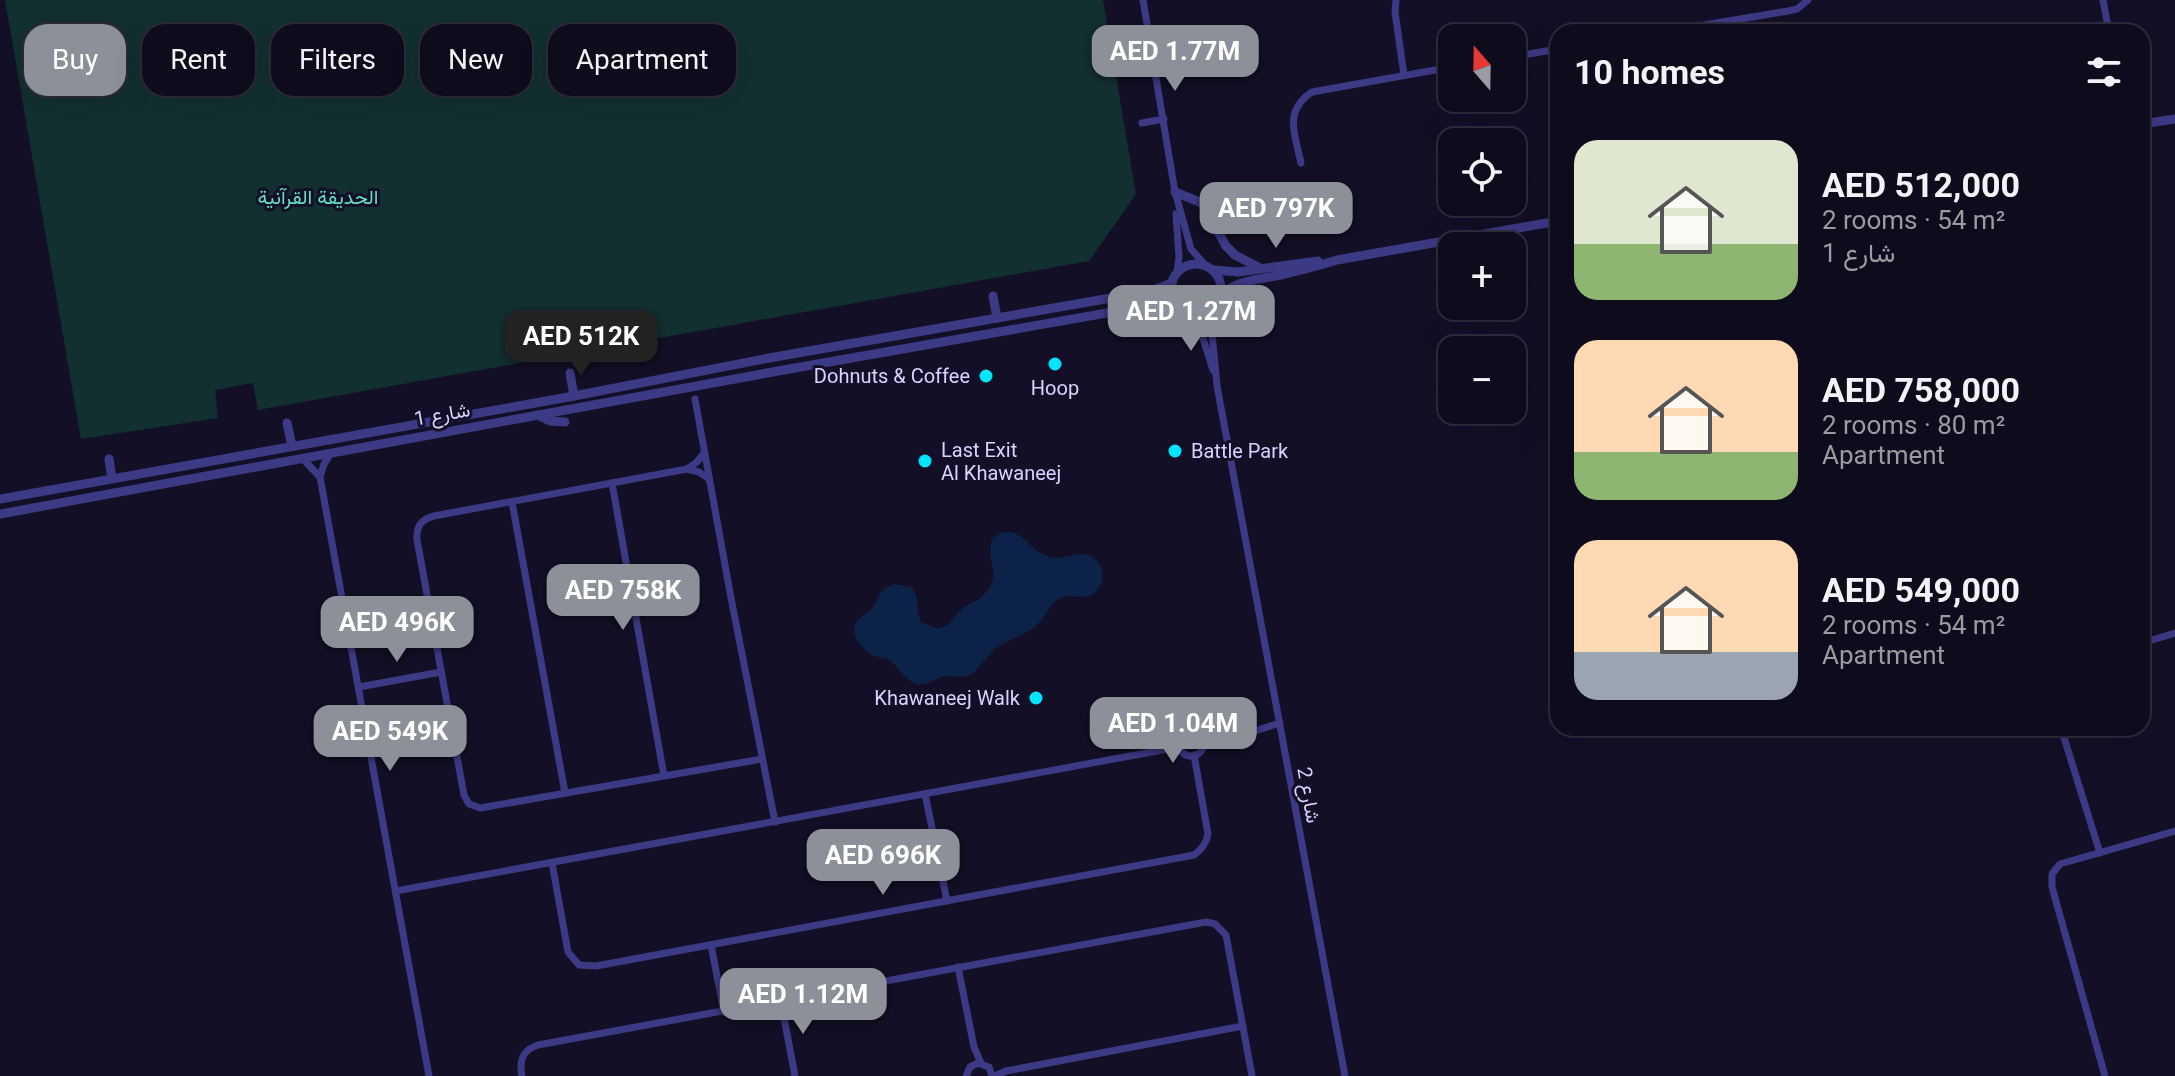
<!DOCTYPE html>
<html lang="en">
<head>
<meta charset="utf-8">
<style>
  body { margin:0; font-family:Roboto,Vazirmatn,sans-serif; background:#1c1929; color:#f1f3f6; height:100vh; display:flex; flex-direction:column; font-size:30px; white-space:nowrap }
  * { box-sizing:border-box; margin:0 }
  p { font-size:26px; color:#9b9ba3 }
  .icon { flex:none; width:44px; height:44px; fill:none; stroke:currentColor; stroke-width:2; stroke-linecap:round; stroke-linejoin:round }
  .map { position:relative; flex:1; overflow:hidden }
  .side { position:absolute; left:1550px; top:24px; width:600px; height:712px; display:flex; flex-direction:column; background:#0e0b1c; border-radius:24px; box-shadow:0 8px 32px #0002,0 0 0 2px #2e2b3b }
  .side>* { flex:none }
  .banner { position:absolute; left:24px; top:24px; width:760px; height:72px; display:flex; gap:16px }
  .needle { width:52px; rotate:340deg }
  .controls { position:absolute; left:1438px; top:24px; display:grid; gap:16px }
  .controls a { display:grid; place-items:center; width:88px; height:88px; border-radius:16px; background:#0e0b1c; box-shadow:0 8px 32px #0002,0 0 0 2px #2e2b3b; font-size:40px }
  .price { position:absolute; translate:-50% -68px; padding:0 18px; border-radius:16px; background:#8c9099; color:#fff; font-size:26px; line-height:52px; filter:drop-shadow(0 2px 4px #0008) }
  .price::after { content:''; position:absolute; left:50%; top:48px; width:24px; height:18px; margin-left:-12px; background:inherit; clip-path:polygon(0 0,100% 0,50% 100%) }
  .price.active { background:#222; color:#fff }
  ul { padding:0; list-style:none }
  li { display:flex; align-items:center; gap:24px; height:200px; padding:0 24px }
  li span { display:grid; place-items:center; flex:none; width:224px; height:160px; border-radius:24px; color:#555 }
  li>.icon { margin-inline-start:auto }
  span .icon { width:96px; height:96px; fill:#fffc; stroke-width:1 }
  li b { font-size:34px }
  h2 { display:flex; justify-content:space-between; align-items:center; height:96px; padding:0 24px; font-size:34px }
  .tag { padding:0 28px; border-radius:24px; background:#0e0b1c; box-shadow:0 8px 32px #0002,0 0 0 2px #2e2b3b; font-size:28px; line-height:72px }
  .tag.active { background:#8c9099; color:#fff }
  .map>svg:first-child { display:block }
  .green { fill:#12302f }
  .water { fill:#0c2248 }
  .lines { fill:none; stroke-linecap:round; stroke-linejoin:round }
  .minor { stroke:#3d3a85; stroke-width:7 }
  .tertiary { stroke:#3d3a85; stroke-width:9 }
  .poi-dot { fill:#00e5ff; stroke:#130f26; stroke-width:3 }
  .labels { text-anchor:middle; stroke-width:6; stroke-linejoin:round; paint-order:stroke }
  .park-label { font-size:20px; fill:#5fe0c0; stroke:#130f26 }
  .poi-label { font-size:20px; fill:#d9d4ff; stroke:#130f26; text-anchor:end }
  .street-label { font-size:20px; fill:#d9d4ff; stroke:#130f26 }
</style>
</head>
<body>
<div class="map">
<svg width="2175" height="1076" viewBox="0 0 2175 1076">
  <rect width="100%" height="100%" fill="#130f26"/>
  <path class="green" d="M 5,0 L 1103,0 L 1136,194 L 1089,261 L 258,410 L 253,383 L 215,390 L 218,418 L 81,439 Z"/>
  <path class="water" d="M 1012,532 C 1026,537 1033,552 1047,556 C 1060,561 1070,554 1083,554 C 1104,556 1110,584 1092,595 C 1082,600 1072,594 1062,597 C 1051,601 1046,616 1038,624 C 1027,635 1013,637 1001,645 C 988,652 982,667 970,675 C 962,679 955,676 946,676 C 938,677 931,683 923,684 C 908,687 900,667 889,660 C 884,657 878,658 872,655 C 865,650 854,640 854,631 C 854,618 865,617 872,608 C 883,594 875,591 896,584 L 912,588 C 920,598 915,610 921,622 L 938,629 C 951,626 953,617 962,609 C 967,604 974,603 979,599 C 1007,576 984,562 992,539 L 1000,533 Z"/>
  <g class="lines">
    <g class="minor">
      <path d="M 1143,0 L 1175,192 L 1191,249 L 1206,266"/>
      <path d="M 1396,0 L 1395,12 L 1404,75"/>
      <path d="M 2103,0 L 2109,32"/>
      <path d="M 1662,32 L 1788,11 L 1797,9 L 1808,0"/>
      <path d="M 1512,57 L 1558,49"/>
      <path d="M 1142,123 L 1164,119"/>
      <path d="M 1301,163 C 1295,135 1283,111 1312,92 L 1452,67"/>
      <path d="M 1176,214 L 1179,257 L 1177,272"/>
      <path d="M 1213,307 L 1211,323 L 1217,386 L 1345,1076"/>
      <path d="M 1190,313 L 1199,326 L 1213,370"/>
      <path d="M 695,399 L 731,598 L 775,822"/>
      <path d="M 331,453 L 324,464 L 320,477 L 429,1076"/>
      <path d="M 302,458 L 320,477"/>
      <path d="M 687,469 L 697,462 L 704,453"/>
      <path d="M 709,479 L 699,472 L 687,469 L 434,516 C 421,519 416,527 417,540 L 464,795 L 469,804 L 480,808 L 762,759"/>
      <path d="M 612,483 L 664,776"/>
      <path d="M 512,502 L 565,793"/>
      <path d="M 2142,643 L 2175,633"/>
      <path d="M 359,687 L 441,672"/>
      <path d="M 2061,728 L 2100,853"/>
      <circle cx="1191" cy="743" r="13"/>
      <path d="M 1203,741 L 1258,730 L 1280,723"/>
      <path d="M 925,794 L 947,901"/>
      <path d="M 552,863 L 568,952 L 579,965 L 596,966 L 1194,855 C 1202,849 1206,844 1208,834 L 1194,755"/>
      <path d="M 396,891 L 1179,747"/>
      <path d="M 711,945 L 724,1012"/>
      <path d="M 958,967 L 974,1047 L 981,1063"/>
      <path d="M 781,1002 L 795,1076"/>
      <path d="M 522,1076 C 519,1061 522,1050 538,1045 L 1206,922 L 1215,924 L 1226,935 L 1252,1076"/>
      <path d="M 966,1076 L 970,1067 L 978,1063 L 989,1067 L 992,1076"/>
      <path d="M 995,1076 L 1006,1071 L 1243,1026"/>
      <path d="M 2105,1076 L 2052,887 L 2052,874 L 2060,864 L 2175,831"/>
    </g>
    <g class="tertiary">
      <path d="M 2142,124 L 2175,119"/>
      <path d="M 1175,192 L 1202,203 L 1226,246 L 1235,255 L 1260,268"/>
      <circle cx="1196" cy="289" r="25"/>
      <path d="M 1214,270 L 1238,272 L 1318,261"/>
      <path d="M 993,296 L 997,318"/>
      <path d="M 1220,296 C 1236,280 1260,279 1281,275 C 1300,270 1319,266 1337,260 L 1558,221"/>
      <path d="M 570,373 L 574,396"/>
      <path d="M 537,415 L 550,421 L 565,422"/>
      <path d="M 287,423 L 292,446"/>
      <path d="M 109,459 L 112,478"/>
      <path d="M 0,499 L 574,396 L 769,358 L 1151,291 L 1172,283"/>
      <path d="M 0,514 L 778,371 L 1152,305 L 1175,302"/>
    </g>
  </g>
  <g class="poi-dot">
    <circle cx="1055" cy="364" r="8"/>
    <circle cx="986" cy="376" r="8"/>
    <circle cx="1175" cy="451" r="8"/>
    <circle cx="925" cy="461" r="8"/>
    <circle cx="1036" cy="698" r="8"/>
  </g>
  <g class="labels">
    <g class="park-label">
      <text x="318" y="204">الحديقة القرآنية</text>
    </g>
    <g class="poi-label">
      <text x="970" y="383">Dohnuts &amp; Coffee</text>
      <text x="1055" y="395" text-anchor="middle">Hoop</text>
      <text x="941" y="457" text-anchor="start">Last Exit<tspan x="941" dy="23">Al Khawaneej</tspan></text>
      <text x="1191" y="458" text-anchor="start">Battle Park</text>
      <text x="1020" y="705">Khawaneej Walk</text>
    </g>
    <g class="street-label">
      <text transform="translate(442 414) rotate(-10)" y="7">شارع 1</text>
      <text transform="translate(1309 795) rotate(80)" y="7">شارع 2</text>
    </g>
  </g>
</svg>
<div class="controls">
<a><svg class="needle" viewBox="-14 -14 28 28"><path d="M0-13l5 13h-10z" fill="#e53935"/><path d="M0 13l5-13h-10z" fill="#9b9ba3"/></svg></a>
<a><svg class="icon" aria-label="locate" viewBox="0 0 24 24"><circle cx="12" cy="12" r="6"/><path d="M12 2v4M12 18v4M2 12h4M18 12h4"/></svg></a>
<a>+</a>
<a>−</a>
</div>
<b class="price" style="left:1175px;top:93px">AED 1.77M</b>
<b class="price" style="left:1276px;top:250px">AED 797K</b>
<b class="price" style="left:1191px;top:353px">AED 1.27M</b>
<b class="price active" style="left:581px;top:378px">AED 512K</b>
<b class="price" style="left:623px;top:632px">AED 758K</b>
<b class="price" style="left:397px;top:664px">AED 496K</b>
<b class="price" style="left:1173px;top:765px">AED 1.04M</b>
<b class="price" style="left:390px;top:773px">AED 549K</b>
<b class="price" style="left:883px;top:897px">AED 696K</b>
<b class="price" style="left:803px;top:1036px">AED 1.12M</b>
<div class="banner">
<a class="tag active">Buy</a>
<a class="tag">Rent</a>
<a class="tag">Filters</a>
<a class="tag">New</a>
<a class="tag">Apartment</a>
</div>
<section class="side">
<h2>10 homes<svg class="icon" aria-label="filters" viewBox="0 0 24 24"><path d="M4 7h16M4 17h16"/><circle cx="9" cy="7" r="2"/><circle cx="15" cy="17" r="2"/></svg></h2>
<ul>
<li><span style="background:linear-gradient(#dfe7d0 65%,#8fb573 0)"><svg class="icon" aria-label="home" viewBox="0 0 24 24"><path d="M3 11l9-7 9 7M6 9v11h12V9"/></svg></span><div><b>AED 512,000</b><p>2 rooms · 54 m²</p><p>شارع 1</p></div></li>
<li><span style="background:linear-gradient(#ffd9b3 70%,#8fb573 0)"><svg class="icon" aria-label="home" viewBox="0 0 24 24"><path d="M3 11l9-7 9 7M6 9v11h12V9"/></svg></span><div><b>AED 758,000</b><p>2 rooms · 80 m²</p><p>Apartment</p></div></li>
<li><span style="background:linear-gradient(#ffd9b3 70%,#9aa5b1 0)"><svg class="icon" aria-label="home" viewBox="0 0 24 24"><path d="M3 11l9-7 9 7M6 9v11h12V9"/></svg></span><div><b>AED 549,000</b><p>2 rooms · 54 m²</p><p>Apartment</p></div></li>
</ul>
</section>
</div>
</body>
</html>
